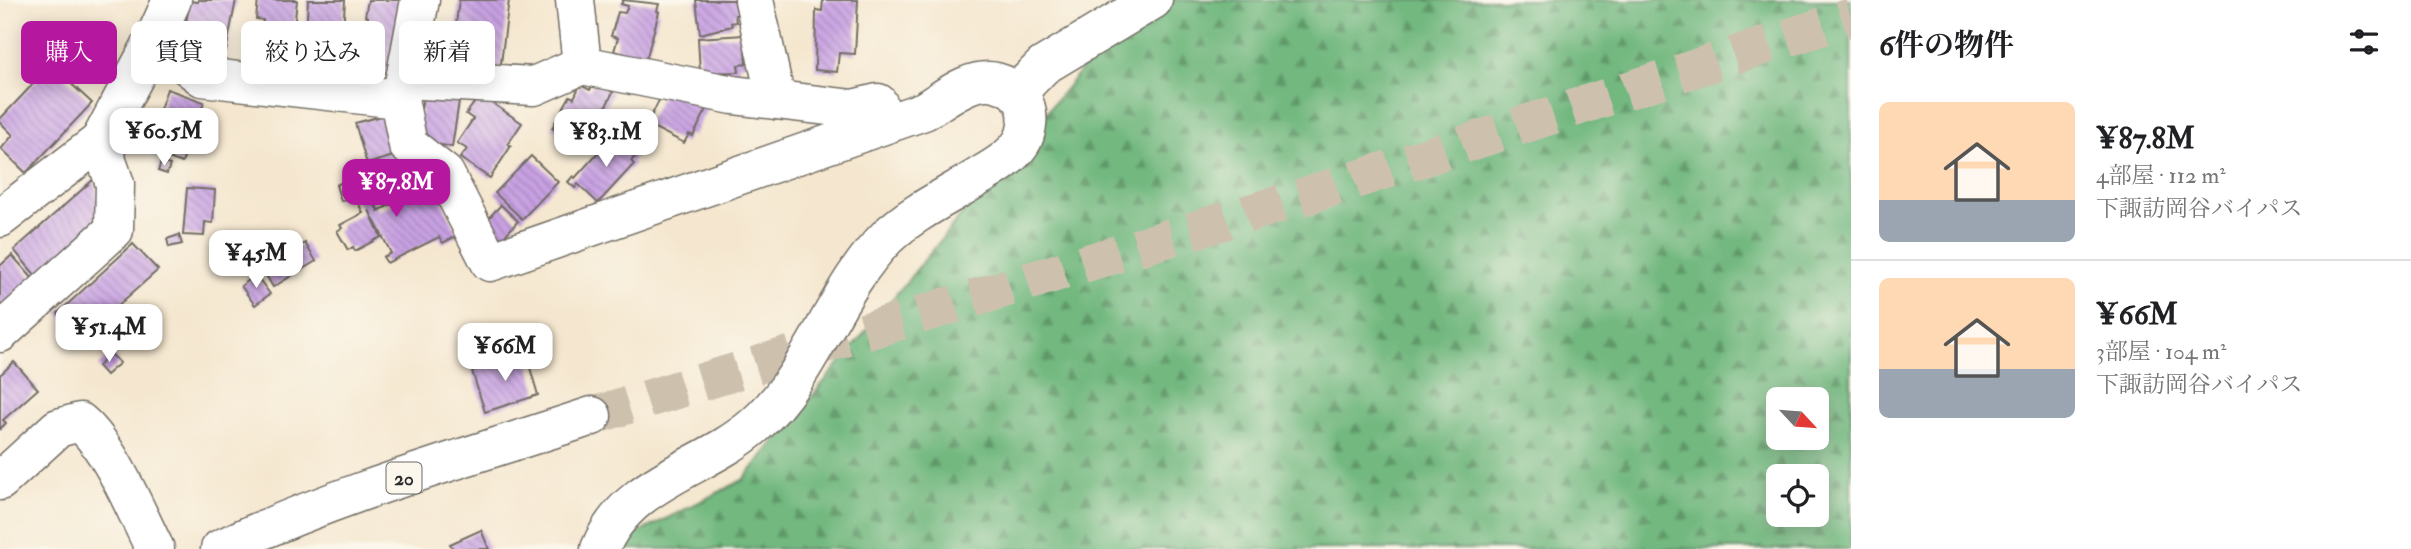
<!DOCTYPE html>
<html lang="ja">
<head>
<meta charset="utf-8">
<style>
  body { margin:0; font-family:"IM FELL Double Pica","Noto Serif JP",serif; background:#f2f2f2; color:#202124; height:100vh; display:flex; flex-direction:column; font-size:26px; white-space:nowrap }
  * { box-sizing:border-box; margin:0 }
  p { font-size:23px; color:#757577 }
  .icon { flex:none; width:38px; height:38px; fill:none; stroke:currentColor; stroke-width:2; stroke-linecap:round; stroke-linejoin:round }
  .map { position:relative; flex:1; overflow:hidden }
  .sheet { display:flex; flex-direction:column; background:#fff; width:560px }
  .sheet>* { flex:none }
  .top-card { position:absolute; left:21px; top:21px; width:665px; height:63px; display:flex; gap:14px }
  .needle { width:46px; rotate:116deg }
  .tools { position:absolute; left:1766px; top:387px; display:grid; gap:14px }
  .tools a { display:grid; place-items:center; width:63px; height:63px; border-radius:10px; background:#fff; box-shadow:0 4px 18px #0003; font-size:35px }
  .price { position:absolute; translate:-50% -60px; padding:0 16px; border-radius:14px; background:#fff; color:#222; font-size:23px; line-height:46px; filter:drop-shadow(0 2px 4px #0008) }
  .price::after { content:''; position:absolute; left:50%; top:42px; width:21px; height:16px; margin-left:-10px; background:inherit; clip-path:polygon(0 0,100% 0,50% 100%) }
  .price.on { background:#b5179e; color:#fff }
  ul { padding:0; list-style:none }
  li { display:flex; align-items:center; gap:21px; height:175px; padding:0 28px }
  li+li { border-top:2px solid #e0e0e0 }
  li span { display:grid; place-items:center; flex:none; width:196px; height:140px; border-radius:10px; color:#555 }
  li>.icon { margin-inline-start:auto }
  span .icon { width:84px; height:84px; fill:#fffc; stroke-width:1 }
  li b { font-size:30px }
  h2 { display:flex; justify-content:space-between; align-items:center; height:84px; padding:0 28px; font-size:30px }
  .chip { padding:0 24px; border-radius:10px; background:#fff; box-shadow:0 4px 18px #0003; font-size:24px; line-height:63px }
  .chip.on { background:#b5179e; color:#fff }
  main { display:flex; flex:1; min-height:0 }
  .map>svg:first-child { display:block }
  .forest { fill:url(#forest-firs); stroke:#4e7255; stroke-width:2; fill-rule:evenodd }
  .building { fill:url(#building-back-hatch) }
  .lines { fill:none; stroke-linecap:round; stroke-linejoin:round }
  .highway-tunnel { stroke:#cdc1ae; stroke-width:38; stroke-dasharray:38 19; stroke-linecap:butt }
  .minor-casing { stroke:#726d64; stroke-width:41 }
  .highway-casing { stroke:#726d64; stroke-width:41 }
  .minor { stroke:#fff; stroke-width:38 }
  .highway { stroke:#fff; stroke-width:38 }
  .labels { text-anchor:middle; stroke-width:6; stroke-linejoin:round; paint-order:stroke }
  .shield { fill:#fbf7ec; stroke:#696865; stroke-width:2 }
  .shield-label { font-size:19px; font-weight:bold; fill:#2b2b2b }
</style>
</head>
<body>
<main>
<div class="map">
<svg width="1851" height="549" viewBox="0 0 1851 549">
  <defs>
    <pattern id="forest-firs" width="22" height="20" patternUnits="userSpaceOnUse" patternTransform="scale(1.75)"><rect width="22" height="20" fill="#72b87f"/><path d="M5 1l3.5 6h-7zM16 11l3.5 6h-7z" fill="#5e9668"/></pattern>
    <pattern id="building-back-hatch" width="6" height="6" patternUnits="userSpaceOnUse" patternTransform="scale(1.75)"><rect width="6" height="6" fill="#c8a1e3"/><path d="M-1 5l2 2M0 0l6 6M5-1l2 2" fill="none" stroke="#a383b8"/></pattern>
  </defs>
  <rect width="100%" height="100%" fill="#fbf7ec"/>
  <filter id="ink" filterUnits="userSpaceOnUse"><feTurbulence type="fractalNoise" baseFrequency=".0143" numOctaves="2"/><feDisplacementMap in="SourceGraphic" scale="14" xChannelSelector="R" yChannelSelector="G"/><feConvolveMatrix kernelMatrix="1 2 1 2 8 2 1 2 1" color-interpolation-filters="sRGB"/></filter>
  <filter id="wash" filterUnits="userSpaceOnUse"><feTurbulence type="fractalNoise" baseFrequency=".00686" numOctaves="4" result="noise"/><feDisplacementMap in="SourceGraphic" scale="28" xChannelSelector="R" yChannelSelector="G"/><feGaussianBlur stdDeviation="1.57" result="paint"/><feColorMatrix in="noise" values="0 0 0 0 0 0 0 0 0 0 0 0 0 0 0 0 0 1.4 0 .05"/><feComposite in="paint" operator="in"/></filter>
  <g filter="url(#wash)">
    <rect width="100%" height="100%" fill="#f5e7cf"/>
    <path class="forest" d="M 1139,0 L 1851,0 L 1851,549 L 627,549 L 634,535 L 743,480 ZM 1778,399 L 1816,399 L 1816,438 L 1778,438 ZM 1778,476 L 1816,476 L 1816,514 L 1778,514 Z"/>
    <g id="blocks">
      <g class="building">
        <path d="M 198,0 L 236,0 L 226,51 L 202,46 L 203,43 L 198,42 L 201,25 L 186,23 L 190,1 L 198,2 Z"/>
        <path d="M 258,0 L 297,0 L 290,67 L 265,65 L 268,39 L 261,39 L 263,20 L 256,19 Z"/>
        <path d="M 308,0 L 345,0 L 343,32 L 341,32 L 341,35 L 306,33 Z"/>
        <path d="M 368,0 L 403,0 L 395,75 L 363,69 L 364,66 L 343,62 L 348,40 L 354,41 L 359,20 L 368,21 L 368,17 L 365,16 Z"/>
        <path d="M 459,0 L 509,0 L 500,71 L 451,65 Z"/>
        <path d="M 623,0 L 659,4 L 657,11 L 659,12 L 646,60 L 614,51 L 618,38 L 611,36 L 618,12 L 625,13 L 628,6 L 621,4 Z"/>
        <path d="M 696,0 L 738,0 L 740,14 L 735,15 L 736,22 L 731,23 L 732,26 L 700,34 Z"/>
        <path d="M 823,0 L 858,0 L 855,54 L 839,53 L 837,72 L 815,70 L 816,10 L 822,11 Z"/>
        <path d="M 744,35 L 746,64 L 738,65 L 739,72 L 700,73 L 698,38 Z"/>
        <path d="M 51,65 L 92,103 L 26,173 L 1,149 L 13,135 L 0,122 L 0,119 Z"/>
        <path d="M 594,82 L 613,92 L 587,145 L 552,128 L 570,96 L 574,98 L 580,85 L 590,90 Z"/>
        <path d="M 167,89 L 204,102 L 182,163 L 146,150 Z"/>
        <path d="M 424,90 L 460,95 L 452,147 L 421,141 L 417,135 Z"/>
        <path d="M 664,91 L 709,105 L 693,136 L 689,134 L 684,143 L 647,124 Z"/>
        <path d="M 480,95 L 522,123 L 508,144 L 511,146 L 490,178 L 460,158 L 467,149 L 457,143 L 473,119 L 466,114 Z"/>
        <path d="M 389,114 L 400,154 L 367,164 L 355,123 Z"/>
        <path d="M 613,136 L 626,148 L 631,143 L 640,151 L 631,161 L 634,164 L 598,203 L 578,184 L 575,188 L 568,182 L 573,176 L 575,178 Z"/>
        <path d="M 531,156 L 558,182 L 522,219 L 495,193 Z"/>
        <path d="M 161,162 L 170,165 L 167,174 L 158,171 Z"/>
        <path d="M 362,173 L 378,211 L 421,189 L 416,180 L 429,173 L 458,235 L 443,243 L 439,237 L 387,263 L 383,257 L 391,253 L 369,210 L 381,237 L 355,251 L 353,247 L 348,250 L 337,231 L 342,228 L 340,225 L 363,213 L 355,196 L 341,201 L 336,185 Z"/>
        <path d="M 94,179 L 102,220 L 36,276 L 14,250 Z"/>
        <path d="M 187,188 L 215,190 L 213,223 L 205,222 L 204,236 L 183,235 Z"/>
        <path d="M 501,205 L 518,221 L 502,239 L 484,223 Z"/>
        <path d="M 179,235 L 182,244 L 169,247 L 167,239 Z"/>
        <path d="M 305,243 L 316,261 L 273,287 L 263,270 Z"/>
        <path d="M 133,244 L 158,270 L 81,338 L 58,313 Z"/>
        <path d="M 12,255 L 33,279 L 2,307 L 0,305 L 0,266 Z"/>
        <path d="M 256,275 L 270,294 L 255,305 L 241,286 Z"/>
        <path d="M 111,354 L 120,363 L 106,375 L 98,366 Z"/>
        <path d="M 526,354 L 538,395 L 485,412 L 472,371 Z"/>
        <path d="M 14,362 L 38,389 L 3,420 L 6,423 L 0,429 L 0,375 Z"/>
        <path d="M 481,530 L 489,549 L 453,549 L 450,544 Z"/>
      </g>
    </g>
  </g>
  <g filter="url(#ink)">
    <use href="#blocks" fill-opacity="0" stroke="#726d64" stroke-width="2"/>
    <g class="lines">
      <path class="highway-tunnel" d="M 592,416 L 1334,187 L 1851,17"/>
      <g class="minor-casing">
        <g id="minor">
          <path d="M 575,0 L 582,65"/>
          <path d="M 754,0 L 776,100"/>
          <path d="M 154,40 L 202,77 L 399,99 L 408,145 L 445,174 L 490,262 L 924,111 C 944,99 971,76 996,82 C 1010,86 1022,93 1026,108 C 1029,118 1027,134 1021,143 C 1011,158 995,167 980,176 C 950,195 913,212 887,237 C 833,291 812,376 754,426 C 703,470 628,480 600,549"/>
          <path d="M 405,79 L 534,86 L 582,65 L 733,95 L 853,109 L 878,103 L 882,123"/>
          <path d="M 1017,93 L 1043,66 L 1153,0"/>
          <path d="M 399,99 L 405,79 L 420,0"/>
          <path d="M 0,218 L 100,141 L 154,40 L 172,0"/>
          <path d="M 0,333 L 114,230 L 115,184 L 100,141"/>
          <path d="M 0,481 L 58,428 L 80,422 C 111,448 136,512 155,549"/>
        </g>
      </g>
      <g class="highway-casing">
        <path id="highway" d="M 220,549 C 339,493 468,457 592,416"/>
      </g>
      <use href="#minor" class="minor"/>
      <use href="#highway" class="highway"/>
    </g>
  </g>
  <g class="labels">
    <rect class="shield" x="386.5" y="462.5" width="35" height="31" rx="5"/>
    <g class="shield-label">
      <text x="404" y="485">20</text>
    </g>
  </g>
</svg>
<div class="tools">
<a><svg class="needle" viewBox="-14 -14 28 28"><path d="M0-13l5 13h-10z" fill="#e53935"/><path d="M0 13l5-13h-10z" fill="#757577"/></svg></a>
<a><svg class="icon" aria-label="locate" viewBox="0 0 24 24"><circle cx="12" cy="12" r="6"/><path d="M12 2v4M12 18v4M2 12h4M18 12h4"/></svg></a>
</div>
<b class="price" style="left:164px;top:168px">¥60.5M</b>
<b class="price" style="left:606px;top:169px">¥83.1M</b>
<b class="price on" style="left:396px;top:219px">¥87.8M</b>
<b class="price" style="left:256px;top:290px">¥45M</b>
<b class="price" style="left:109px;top:364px">¥51.4M</b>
<b class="price" style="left:505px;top:383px">¥66M</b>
<div class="top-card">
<a class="chip on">購入</a>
<a class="chip">賃貸</a>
<a class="chip">絞り込み</a>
<a class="chip">新着</a>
</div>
</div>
<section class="sheet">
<h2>6件の物件<svg class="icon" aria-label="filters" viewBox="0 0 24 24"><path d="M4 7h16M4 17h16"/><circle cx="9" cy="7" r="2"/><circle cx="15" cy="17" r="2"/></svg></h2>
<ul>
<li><span style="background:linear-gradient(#ffd9b3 70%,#9aa5b1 0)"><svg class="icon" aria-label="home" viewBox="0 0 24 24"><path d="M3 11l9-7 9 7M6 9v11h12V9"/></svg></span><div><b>¥87.8M</b><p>4部屋 · 112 m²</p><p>下諏訪岡谷バイパス</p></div></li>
<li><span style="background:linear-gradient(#ffd9b3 65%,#9aa5b1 0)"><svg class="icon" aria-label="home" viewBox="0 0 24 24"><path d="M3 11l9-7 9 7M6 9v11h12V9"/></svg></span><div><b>¥66M</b><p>3部屋 · 104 m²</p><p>下諏訪岡谷バイパス</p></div></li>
</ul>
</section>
</main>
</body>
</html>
